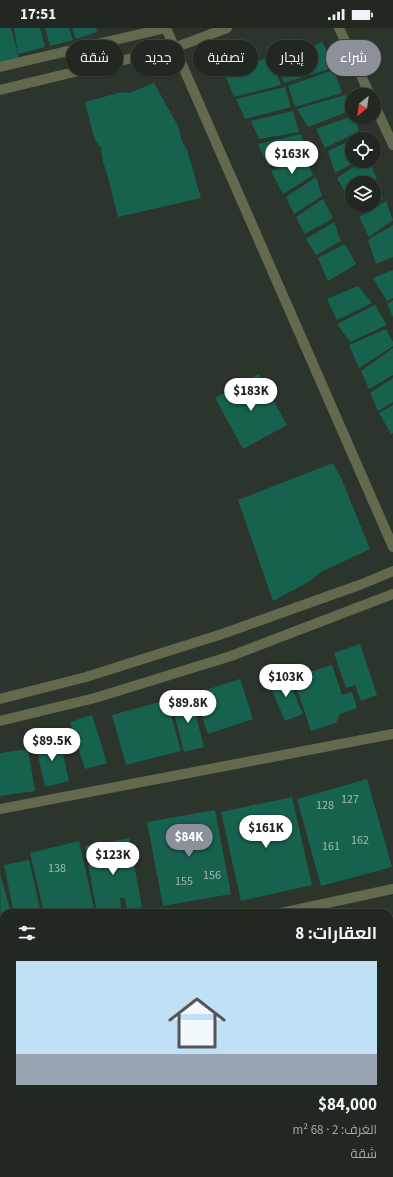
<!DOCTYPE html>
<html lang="ar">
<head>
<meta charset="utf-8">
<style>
  body { margin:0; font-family:"Source Sans 3",Cairo,sans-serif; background:#2d342e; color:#f1f3f6; direction:rtl; height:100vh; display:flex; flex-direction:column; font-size:15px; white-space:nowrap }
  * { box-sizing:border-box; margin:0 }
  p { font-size:13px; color:#a2a6a5 }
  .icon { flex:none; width:22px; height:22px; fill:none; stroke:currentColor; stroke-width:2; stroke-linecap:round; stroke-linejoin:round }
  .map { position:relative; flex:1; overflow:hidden; direction:ltr }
  .panel { position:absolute; left:0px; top:881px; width:393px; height:268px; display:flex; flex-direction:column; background:#212821; border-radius:12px 12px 0 0; box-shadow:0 1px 3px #0004,0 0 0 1px #3e443f; direction:rtl }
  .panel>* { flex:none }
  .guide { position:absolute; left:12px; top:12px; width:369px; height:36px; direction:rtl; display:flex; gap:8px }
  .needle { width:26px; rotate:209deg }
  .controls { position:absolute; left:345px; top:60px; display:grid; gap:8px }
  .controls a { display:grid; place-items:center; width:36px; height:36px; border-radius:50%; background:#212821; box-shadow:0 1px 3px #0004,0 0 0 1px #3e443f; font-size:20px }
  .price { position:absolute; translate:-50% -34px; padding:0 9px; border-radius:14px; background:#fff; color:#222; font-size:13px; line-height:26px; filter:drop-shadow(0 1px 2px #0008) }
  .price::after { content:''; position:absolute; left:50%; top:24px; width:12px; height:9px; margin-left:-6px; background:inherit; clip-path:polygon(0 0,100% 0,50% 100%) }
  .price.on { background:#8c9099; color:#fff }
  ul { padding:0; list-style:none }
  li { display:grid; align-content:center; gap:8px; height:212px; padding:0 16px }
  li+li { border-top:1px solid #3e443f }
  li span { display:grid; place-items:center; height:124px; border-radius:0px; color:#555 }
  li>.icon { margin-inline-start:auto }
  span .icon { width:72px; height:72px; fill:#fffc; stroke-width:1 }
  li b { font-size:17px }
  h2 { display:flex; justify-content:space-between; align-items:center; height:48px; padding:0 16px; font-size:17px }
  .pill { padding:0 14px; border-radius:18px; background:#212821; box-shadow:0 1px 3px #0004,0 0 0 1px #3e443f; font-size:14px; line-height:36px }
  .pill.on { background:#8c9099; color:#fff }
  .status { display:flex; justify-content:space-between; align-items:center; height:28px; padding:0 20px; background:#212821; direction:ltr }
  .status svg { height:11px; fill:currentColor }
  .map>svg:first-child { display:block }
  .building { fill:#17624f }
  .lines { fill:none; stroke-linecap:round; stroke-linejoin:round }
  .minor { stroke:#63694d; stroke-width:10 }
  .labels { text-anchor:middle; stroke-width:4; stroke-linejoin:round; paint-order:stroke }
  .number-label { font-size:12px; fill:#a5bbb3 }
</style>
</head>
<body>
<div class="status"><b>17:51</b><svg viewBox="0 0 49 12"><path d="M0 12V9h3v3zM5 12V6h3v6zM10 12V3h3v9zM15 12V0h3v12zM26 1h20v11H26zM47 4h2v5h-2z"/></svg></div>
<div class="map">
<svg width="393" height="1149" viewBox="0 0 393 1149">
  <rect width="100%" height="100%" fill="#2c352c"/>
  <g class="building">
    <path d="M 0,0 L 11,0 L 19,30 L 0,35 Z"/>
    <path d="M 14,0 L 40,0 L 45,19 L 18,26 Z"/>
    <path d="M 45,0 L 69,0 L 73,12 L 50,18 Z"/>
    <path d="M 72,0 L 96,0 L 97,4 L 76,11 Z"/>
    <path d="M 322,14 L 336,39 L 284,55 L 277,37 Z"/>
    <path d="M 270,28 L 281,57 L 234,69 L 225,47 Z"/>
    <path d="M 334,42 L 342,65 L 295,79 L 288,58 Z"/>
    <path d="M 154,55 L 178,98 L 182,113 L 187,122 L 201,170 L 118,189 L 108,149 L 103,134 L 101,120 L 95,112 L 92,102 L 85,74 L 122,64 L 129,65 Z"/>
    <path d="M 285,59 L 291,79 L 245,91 L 236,71 Z"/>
    <path d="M 345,67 L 352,82 L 308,99 L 297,81 Z"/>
    <path d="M 293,83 L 299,104 L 259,111 L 251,93 Z"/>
    <path d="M 352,88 L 352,89 L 355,89 L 359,103 L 325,120 L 316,101 Z"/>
    <path d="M 301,106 L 307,126 L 268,138 L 258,116 Z"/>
    <path d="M 361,107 L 363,111 L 354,111 Z"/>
    <path d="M 352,112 L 352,133 L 357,133 L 335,145 L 328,123 Z"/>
    <path d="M 306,129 L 313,147 L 283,166 L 271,143 Z"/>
    <path d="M 363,133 L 369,133 L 377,151 L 369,155 L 352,155 L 352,165 L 347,168 L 337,150 Z"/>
    <path d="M 316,149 L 322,168 L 294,186 L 286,169 Z"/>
    <path d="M 377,154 L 383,171 L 374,176 L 374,156 Z"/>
    <path d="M 323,171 L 333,190 L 305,206 L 296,189 Z"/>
    <path d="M 386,173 L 393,192 L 369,209 L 359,189 Z"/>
    <path d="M 353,177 L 373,177 L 357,185 Z"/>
    <path d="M 334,194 L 341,213 L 316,227 L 306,211 Z"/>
    <path d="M 393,197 L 393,229 L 376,236 L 368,212 Z"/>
    <path d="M 345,216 L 356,236 L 328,253 L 318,230 Z"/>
    <path d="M 393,242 L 393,270 L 387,273 L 373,250 Z"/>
    <path d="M 358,258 L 372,275 L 337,292 L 327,271 Z"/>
    <path d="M 393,272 L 393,289 L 387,276 Z"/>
    <path d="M 375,277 L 387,297 L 350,314 L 337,296 Z"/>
    <path d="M 386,301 L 393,314 L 393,318 L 359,340 L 349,317 Z"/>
    <path d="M 393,320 L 393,347 L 369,361 L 361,343 Z"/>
    <path d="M 259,346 L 287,397 L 243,421 L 215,370 Z"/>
    <path d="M 393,350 L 393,374 L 378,383 L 370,365 Z"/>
    <path d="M 393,377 L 393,405 L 391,406 L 379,385 Z"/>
    <path d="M 333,435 L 342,452 L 370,521 L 321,544 L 310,553 L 273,573 L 238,472 Z"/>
    <path d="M 360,616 L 377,667 L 361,673 L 355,657 L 346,660 L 334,625 Z"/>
    <path d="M 332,637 L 342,667 L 352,664 L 357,680 L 340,686 L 336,695 L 311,703 L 293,649 Z"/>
    <path d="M 286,646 L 303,686 L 285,693 L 268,653 Z"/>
    <path d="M 240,651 L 253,691 L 208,706 L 194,666 Z"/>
    <path d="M 191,669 L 204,719 L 184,724 L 171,674 Z"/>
    <path d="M 167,672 L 181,723 L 126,737 L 112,687 Z"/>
    <path d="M 92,687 L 107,735 L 85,741 L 70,694 Z"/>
    <path d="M 59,708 L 69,753 L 45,759 L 35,714 Z"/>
    <path d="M 28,721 L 35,763 L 0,768 L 0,725 Z"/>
    <path d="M 367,751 L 392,839 L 321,858 L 297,771 Z"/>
    <path d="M 292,769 L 312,857 L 241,873 L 221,784 Z"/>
    <path d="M 215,782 L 231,866 L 163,878 L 147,794 Z"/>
    <path d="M 129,810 L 142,879 L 127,881 L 125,870 L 120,870 L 122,885 L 97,885 L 85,818 Z"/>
    <path d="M 79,813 L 95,885 L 44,885 L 30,825 Z"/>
    <path d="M 29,832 L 41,885 L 14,885 L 4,837 Z"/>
    <path d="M 0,845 L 11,885 L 4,885 L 4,920 L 1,920 Z"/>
    <path d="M 393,915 L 393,942 L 389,943 L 389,916 Z"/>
    <path d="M 393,946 L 393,965 L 389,966 L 389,947 Z"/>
    <path d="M 389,967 L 393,967 L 393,990 L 389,991 Z"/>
    <path d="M 4,986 L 4,1076 L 2,1076 L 0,1065 L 0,987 Z"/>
    <path d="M 393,995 L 393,1023 L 389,1023 L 389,996 Z"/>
    <path d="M 393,1028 L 393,1122 L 392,1122 L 389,1107 L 389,1029 Z"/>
    <path d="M 80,1145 L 105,1145 L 106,1149 L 65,1149 Z"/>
    <path d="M 196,1145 L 245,1145 L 245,1149 L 197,1149 Z"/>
  </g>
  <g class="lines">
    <g class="minor">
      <path d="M 166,0 L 393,519"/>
      <path d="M 339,0 L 370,67"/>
      <path d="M 0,39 L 166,0"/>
      <path d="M 0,62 L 174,20 L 227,0"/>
      <path d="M 374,76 L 393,117"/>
      <path d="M 0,671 L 86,649 L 222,606 L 362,556 L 393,543"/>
      <path d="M 0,693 L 95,670 L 231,628 L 393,566"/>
      <path d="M 0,781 L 393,706"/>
      <path d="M 281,885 L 393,861"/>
      <path d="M 0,946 L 4,945"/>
      <path d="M 0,1098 L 4,1097"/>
      <path d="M 163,1145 L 164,1149"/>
      <path d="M 313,1145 L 313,1149"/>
    </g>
  </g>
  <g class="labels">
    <g class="number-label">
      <text x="350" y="775">127</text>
      <text x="325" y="781">128</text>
      <text x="360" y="816">162</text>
      <text x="331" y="822">161</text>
      <text x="57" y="844">138</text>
      <text x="212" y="851">156</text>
      <text x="184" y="857">155</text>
    </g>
  </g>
</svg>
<div class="controls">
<a><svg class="needle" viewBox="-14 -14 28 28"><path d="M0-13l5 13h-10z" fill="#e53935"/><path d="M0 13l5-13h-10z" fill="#a2a6a5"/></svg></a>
<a><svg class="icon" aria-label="locate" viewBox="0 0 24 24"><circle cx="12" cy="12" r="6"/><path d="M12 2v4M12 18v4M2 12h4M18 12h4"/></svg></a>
<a><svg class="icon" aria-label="layers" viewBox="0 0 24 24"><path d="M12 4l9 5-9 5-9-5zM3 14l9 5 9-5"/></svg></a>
</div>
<b class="price" style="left:292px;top:147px">$163K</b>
<b class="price" style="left:251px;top:384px">$183K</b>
<b class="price" style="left:286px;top:670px">$103K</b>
<b class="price" style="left:188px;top:696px">$89.8K</b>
<b class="price" style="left:52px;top:734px">$89.5K</b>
<b class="price" style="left:266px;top:821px">$161K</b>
<b class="price on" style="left:189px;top:830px">$84K</b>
<b class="price" style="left:113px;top:848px">$123K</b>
<div class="guide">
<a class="pill on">شراء</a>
<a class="pill">إيجار</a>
<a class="pill">تصفية</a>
<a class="pill">جديد</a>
<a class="pill">شقة</a>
</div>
<section class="panel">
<h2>العقارات: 8<svg class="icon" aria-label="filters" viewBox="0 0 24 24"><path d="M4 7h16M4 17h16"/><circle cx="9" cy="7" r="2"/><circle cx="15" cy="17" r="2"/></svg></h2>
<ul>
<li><span style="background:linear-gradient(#bfe0f5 75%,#9aa5b1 0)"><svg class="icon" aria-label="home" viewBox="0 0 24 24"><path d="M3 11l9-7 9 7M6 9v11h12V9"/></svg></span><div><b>$84,000</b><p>الغرف: 2 · 68 m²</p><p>شقة</p></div></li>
</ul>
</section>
</div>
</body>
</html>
